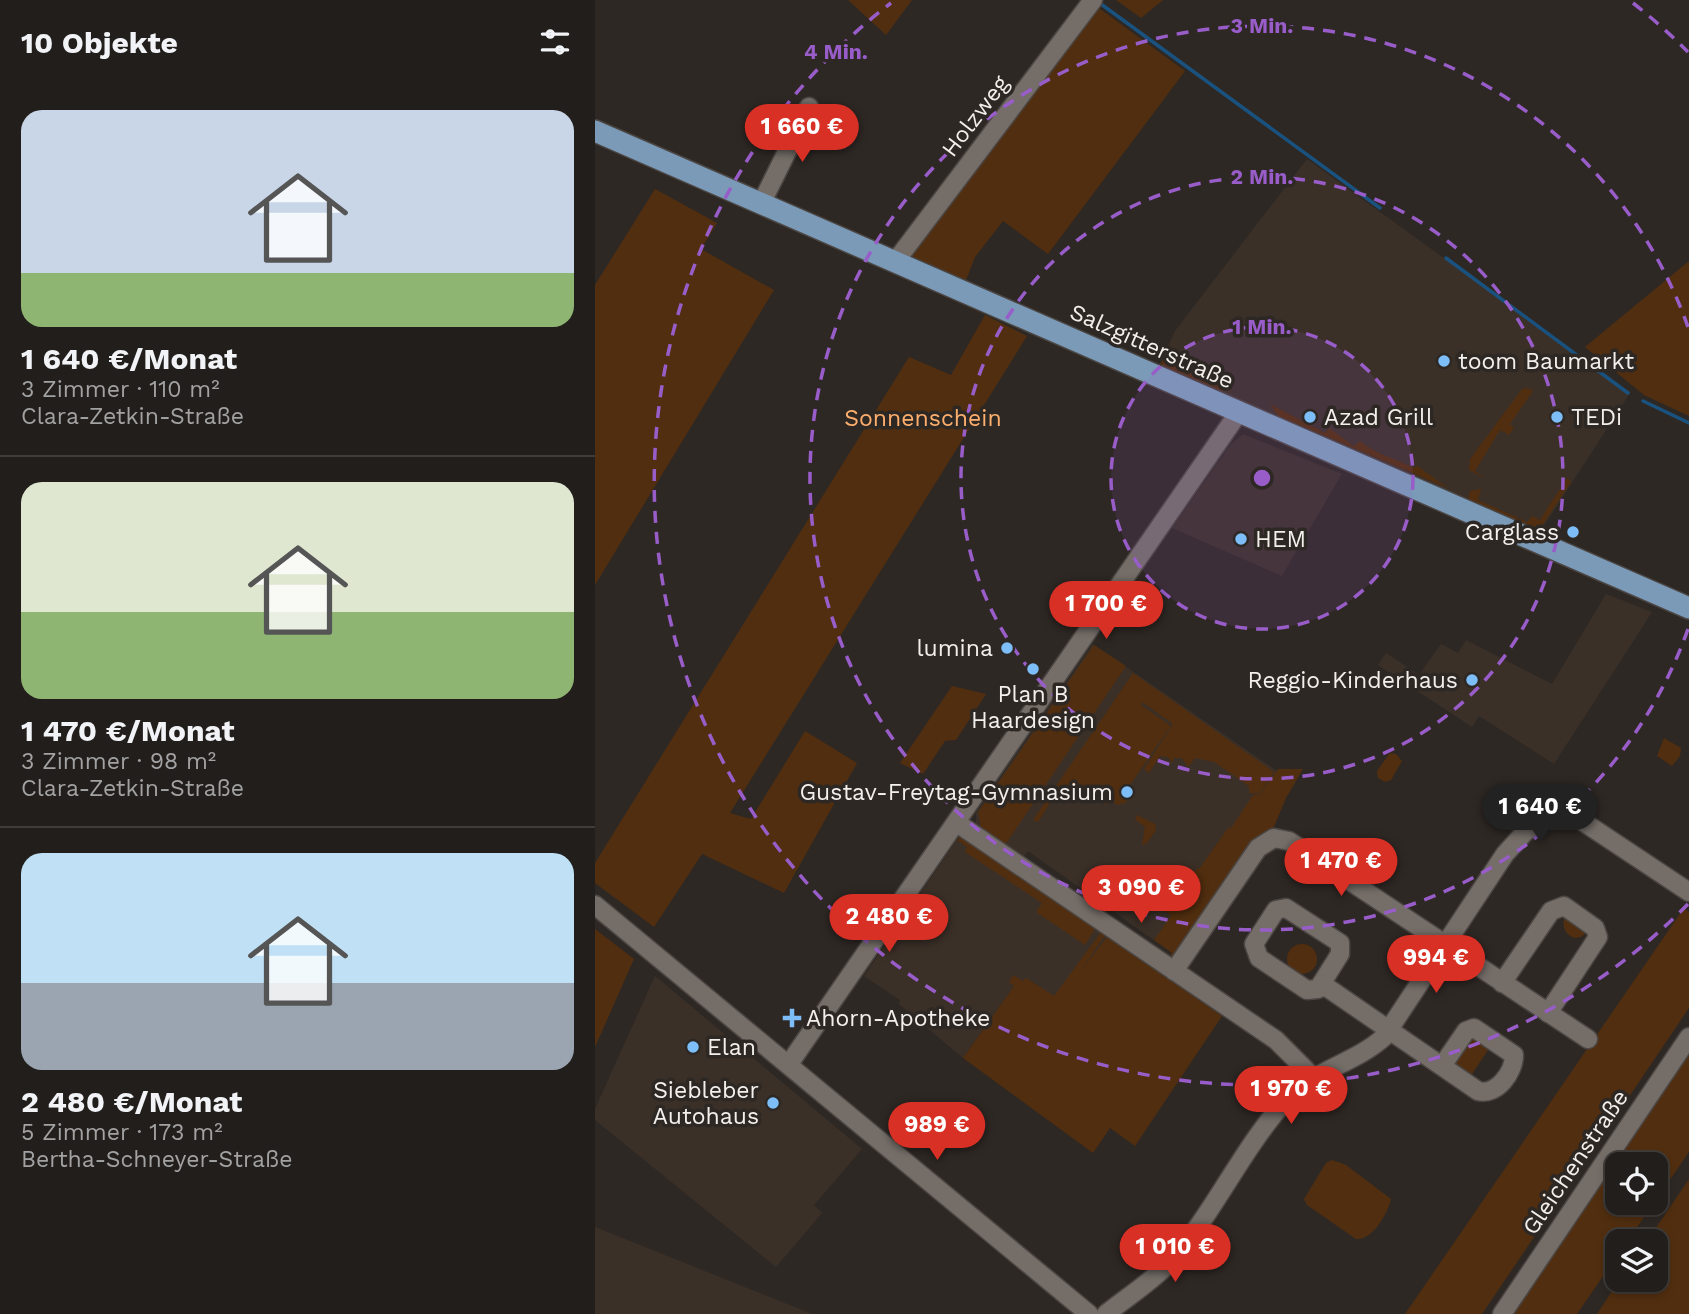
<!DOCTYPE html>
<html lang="de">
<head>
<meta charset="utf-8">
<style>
  body { margin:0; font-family:"Work Sans",sans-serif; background:#2e2b28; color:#f1f3f6; height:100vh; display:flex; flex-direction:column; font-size:26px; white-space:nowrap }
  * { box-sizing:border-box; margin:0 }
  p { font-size:23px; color:#a2a2a3 }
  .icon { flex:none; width:38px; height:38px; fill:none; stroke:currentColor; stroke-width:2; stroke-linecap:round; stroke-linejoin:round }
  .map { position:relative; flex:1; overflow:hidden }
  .panel { display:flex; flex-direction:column; background:#221e1b; width:595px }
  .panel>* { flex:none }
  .tools { position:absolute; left:1010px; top:1152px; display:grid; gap:14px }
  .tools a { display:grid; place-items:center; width:63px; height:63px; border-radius:14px; background:#221e1b; box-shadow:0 4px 10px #0003,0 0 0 2px #3f3c3a; font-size:35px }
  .price { position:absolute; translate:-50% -60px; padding:0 16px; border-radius:24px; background:#d93025; color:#fff; font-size:23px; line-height:46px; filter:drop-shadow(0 2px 4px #0008) }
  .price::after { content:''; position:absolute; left:50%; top:42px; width:21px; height:16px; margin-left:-10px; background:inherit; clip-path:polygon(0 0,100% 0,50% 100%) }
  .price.active { background:#222; color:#fff }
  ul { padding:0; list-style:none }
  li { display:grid; align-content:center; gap:14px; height:371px; padding:0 21px }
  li+li { border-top:2px solid #3f3c3a }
  li span { display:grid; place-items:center; height:217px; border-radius:21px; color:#555 }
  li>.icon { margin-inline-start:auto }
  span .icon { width:126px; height:126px; fill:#fffc; stroke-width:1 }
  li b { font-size:30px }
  h2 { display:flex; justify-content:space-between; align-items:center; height:84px; padding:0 21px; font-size:30px }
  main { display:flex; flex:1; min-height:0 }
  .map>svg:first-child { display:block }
  .built { fill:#3b3028 }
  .green { fill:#512e0f }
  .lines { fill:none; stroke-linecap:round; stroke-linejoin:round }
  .stream { stroke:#1a527f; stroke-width:3.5 }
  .minor-casing { stroke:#4b4643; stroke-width:21 }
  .major-casing { stroke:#4b4643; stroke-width:24 }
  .minor { stroke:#746d68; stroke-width:18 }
  .major { stroke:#7a9ab8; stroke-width:21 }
  .ring { fill:none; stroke:#995dca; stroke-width:3.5; stroke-dasharray:12 9 }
  .poi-dot { fill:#7dbef9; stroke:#2e2824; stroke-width:2.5 }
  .labels { text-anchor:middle; stroke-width:7; stroke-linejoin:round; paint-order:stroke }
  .street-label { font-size:23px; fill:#f3efec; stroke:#2e2824 }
  .poi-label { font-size:23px; fill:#f3efec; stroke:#2e2824; text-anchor:start }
  .park-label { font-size:23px; fill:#ffaf6d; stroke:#2e2824 }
  .centre { fill:#995dca; stroke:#2e2824; stroke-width:3.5 }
  .ring-label { font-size:21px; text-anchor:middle; font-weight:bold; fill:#995dca; stroke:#2e2824; stroke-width:7; stroke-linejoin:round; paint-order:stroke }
</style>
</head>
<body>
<main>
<section class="panel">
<h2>10 Objekte<svg class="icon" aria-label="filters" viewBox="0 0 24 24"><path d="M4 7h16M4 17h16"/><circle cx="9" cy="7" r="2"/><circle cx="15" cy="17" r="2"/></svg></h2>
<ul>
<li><span style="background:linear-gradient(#c9d6e8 75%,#8fb573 0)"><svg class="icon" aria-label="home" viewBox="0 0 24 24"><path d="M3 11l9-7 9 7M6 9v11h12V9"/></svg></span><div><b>1 640 €/Monat</b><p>3 Zimmer · 110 m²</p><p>Clara-Zetkin-Straße</p></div></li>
<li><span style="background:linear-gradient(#dfe7d0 60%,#8fb573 0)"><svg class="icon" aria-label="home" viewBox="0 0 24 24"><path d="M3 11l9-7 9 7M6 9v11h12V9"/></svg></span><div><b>1 470 €/Monat</b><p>3 Zimmer · 98 m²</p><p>Clara-Zetkin-Straße</p></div></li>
<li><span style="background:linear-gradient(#bfe0f5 60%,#9aa5b1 0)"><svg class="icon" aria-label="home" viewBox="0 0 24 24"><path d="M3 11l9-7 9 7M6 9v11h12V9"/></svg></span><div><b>2 480 €/Monat</b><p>5 Zimmer · 173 m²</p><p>Bertha-Schneyer-Straße</p></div></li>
</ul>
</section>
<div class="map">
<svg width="1094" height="1314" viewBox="0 0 1094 1314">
  <rect width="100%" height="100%" fill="#2e2824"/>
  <g class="built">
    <path d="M 712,159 L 1035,393 L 943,535 L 563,369 L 580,331 Z"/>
    <path d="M 648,434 L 747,474 L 687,576 L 577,528 L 636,444 Z"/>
    <path d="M 1011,594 L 1057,612 L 959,764 L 884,716 L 877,727 L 783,665 L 791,653 L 824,675 L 846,644 L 863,653 L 871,640 L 957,684 Z"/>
    <path d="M 498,644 L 682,771 L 563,943 L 433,851 L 427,859 L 381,827 L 381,813 Z"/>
    <path d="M 364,837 L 512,937 L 456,1011 L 419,986 L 368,1058 L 304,1004 L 305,1000 L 269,976 Z"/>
    <path d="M 60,976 L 267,1149 L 219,1205 L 227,1213 L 181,1267 L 0,1120 L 0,1109 Z"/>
    <path d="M 0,1227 L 162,1292 L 217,1314 L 0,1314 Z"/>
  </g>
  <g class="green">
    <path d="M 253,0 L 317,0 L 291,35 Z"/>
    <path d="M 521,0 L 568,0 L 546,18 Z"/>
    <path d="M 501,6 L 590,71 L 453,254 L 408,221 L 380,257 L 371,280 L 314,255 Z"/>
    <path d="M 60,189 L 122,223 L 106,249 L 179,290 L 0,585 L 0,285 Z"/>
    <path d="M 1094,261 L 1094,416 L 1049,395 L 990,347 Z"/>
    <path d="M 390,315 L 432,336 L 135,813 L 156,819 L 210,731 L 262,763 L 189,893 L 107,854 L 59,927 L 0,883 L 0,863 L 314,357 L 356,375 Z"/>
    <path d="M 574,346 L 582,352 L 580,367 L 637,391 L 627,391 L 565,365 Z"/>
    <path d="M 933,388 L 938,391 L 915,424 L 919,428 L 914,435 L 905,430 L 880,471 L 889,478 L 874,470 L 875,459 L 927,389 Z"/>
    <path d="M 675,404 L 730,433 L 734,428 L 759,446 L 765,441 C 782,455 799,458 819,468 L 822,466 L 853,488 L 683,416 Z"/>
    <path d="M 972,478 L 976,482 L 944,530 L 873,499 L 875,491 L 886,489 L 883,500 L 932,522 L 937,516 L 945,520 Z"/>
    <path d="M 499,645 L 531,666 L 410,845 L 386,829 L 383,812 Z"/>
    <path d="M 538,673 L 679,772 L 664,794 L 654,793 L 654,786 L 619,762 L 600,758 L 593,767 L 587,758 L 579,758 L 577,763 L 573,757 L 565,756 L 554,773 L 549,769 L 578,724 L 547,702 L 546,705 L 576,726 L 528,795 L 532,802 L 523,805 L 516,801 L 510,804 L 481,785 L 457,800 L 443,822 L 438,820 Z"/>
    <path d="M 357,686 L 391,694 L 361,740 L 350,741 L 328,774 L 305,763 Z"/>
    <path d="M 1069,738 L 1086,748 L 1085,756 L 1077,766 L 1062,756 Z"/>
    <path d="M 795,753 L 801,754 L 807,761 L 796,780 L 790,782 L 783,778 L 782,771 Z"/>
    <path d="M 683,769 L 708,769 L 691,798 L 678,829 L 660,839 L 579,959 L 572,961 L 577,953 L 559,940 L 576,916 L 570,911 L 589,882 L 591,884 L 602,868 L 604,869 L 633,828 L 636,828 L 658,795 L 664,795 Z"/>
    <path d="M 542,815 L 560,824 L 561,830 L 552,843 L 547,845 L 550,827 L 540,819 Z"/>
    <path d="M 367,836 L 501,927 L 490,945 L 441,912 L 447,903 L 370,852 L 372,847 L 362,840 Z"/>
    <path d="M 537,871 L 549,877 L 540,891 L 550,898 L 545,906 L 530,896 L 528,885 Z"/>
    <path d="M 1089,908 L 1094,912 L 1094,1008 L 887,1314 L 810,1314 Z"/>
    <path d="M 970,914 L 994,930 L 986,937 L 979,938 C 968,933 967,925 970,914 Z"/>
    <path d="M 0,929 L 39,959 L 0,1047 Z"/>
    <path d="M 506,932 L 510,935 L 487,969 L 512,937 L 627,1016 L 540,1146 L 515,1128 L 498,1153 L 368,1058 L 419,986 L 414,982 L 418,975 L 428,981 L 431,978 L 459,996 Z"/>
    <circle cx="707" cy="959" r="15"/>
    <path d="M 883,1039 L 892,1045 L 893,1050 L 877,1074 L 871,1075 L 862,1068 L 861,1061 L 876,1040 Z"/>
    <path d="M 1094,1053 L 1094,1152 L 1061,1200 L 1060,1164 L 1022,1164 L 1022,1202 L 1059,1202 L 1033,1241 L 1022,1241 L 1022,1256 L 982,1314 L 914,1314 Z"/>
    <path d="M 737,1160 L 751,1165 L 796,1199 C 793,1213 777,1241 761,1239 L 712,1205 L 709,1199 L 731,1163 Z"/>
    <path d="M 1094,1179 L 1094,1314 L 1002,1314 L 1025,1279 L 1060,1279 L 1060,1241 L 1052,1241 Z"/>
  </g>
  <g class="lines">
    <g class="stream">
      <path d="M 506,4 L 785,208"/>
      <path d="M 851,258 L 1033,393"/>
      <path d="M 1048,401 L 1094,423"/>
    </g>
    <g class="minor-casing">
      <g id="minor">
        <path d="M 166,204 L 214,107"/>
        <path d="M 300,262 L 498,0"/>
        <path d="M 362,823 L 681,1040 L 718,1077"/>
        <path d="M 0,905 L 494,1314"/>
        <path d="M 691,908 L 745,943 L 745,954 L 723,989 L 712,990 L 664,958 L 659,944 L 681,910 Z"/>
        <path d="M 579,971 L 663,848 L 679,838 L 694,841 L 711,852 L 993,1039"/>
        <path d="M 907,983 L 956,911 L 969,906 L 1000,928 L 1003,937 L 953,1013"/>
        <path d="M 727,984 L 883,1091 C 902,1096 919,1072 919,1055 L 879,1028 L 871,1031 L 847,1066"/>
        <path d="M 194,1064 L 644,412"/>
        <path d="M 511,1314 C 532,1297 558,1281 577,1260 C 620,1211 647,1149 691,1100 C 718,1070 759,1064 789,1037 L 910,854 L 930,832 L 954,816 L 967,814 L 984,819 L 1094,892"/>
        <path d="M 907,1314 L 1094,1037"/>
      </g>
    </g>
    <g class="major-casing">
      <path id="major" d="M 0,131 L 1094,608"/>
    </g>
    <use href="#minor" class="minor"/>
    <use href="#major" class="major"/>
  </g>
  <circle cx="667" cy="478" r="151" fill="#995dca" fill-opacity=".12"/>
  <g class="ring">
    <circle cx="667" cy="478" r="151"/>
    <circle cx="667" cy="478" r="301"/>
    <path d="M1093 629A452 452 0 1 1 1093 327"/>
    <path d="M1093 904A603 603 0 1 1 296 3M1038 3A603 603 0 0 1 1093 52"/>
  </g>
  <g class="poi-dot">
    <circle cx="849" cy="361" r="7"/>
    <circle cx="715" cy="417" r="7"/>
    <circle cx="962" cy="417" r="7"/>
    <circle cx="978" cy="532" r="7"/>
    <circle cx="646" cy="539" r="7"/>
    <circle cx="412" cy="648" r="7"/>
    <circle cx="438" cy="669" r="7"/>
    <circle cx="877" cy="680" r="7"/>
    <circle cx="532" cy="792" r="7"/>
    <path d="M193.5 1007.5h7v7h7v7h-7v7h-7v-7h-7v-7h7z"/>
    <circle cx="98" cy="1047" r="7"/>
    <circle cx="178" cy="1103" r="7"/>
  </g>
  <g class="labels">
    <g class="street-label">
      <text transform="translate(380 116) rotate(-53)" y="8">Holzweg</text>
      <text transform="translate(557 346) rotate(24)" y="8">Salzgitterstraße</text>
      <text transform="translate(980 1162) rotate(-56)" y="8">Gleichenstraße</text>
    </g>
    <g class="poi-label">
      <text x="863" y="369">toom Baumarkt</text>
      <text x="729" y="425">Azad Grill</text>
      <text x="976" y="425">TEDi</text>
      <text x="964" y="540" text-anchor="end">Carglass</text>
      <text x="660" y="547">HEM</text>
      <text x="398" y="656" text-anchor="end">lumina</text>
      <text x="863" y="688" text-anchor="end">Reggio-Kinderhaus</text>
      <text x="438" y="702" text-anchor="middle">Plan B<tspan x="438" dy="26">Haardesign</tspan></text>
      <text x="518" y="800" text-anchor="end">Gustav-Freytag-Gymnasium</text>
      <text x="211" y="1026">Ahorn-Apotheke</text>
      <text x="112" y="1055">Elan</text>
      <text x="164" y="1098" text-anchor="end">Siebleber<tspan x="164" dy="26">Autohaus</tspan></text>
    </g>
    <g class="park-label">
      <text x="328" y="426">Sonnenschein</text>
    </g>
  </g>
  <circle cx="667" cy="478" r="10" class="centre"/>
  <g class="ring-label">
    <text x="667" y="33">3 Min.</text>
    <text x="241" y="59">4 Min.</text>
    <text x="667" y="184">2 Min.</text>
    <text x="667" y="334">1 Min.</text>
  </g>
</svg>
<div class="tools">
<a><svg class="icon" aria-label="locate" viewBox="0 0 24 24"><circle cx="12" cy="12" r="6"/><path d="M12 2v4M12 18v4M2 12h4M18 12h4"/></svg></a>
<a><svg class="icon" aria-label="layers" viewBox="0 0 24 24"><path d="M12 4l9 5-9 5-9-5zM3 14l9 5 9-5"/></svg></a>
</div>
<b class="price" style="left:207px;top:164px">1 660 €</b>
<b class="price" style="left:511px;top:641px">1 700 €</b>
<b class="price active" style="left:945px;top:844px">1 640 €</b>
<b class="price" style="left:746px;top:898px">1 470 €</b>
<b class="price" style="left:546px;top:925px">3 090 €</b>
<b class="price" style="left:294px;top:954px">2 480 €</b>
<b class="price" style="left:841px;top:995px">994 €</b>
<b class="price" style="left:696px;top:1126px">1 970 €</b>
<b class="price" style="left:342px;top:1162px">989 €</b>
<b class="price" style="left:580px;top:1284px">1 010 €</b>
</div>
</main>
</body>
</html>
